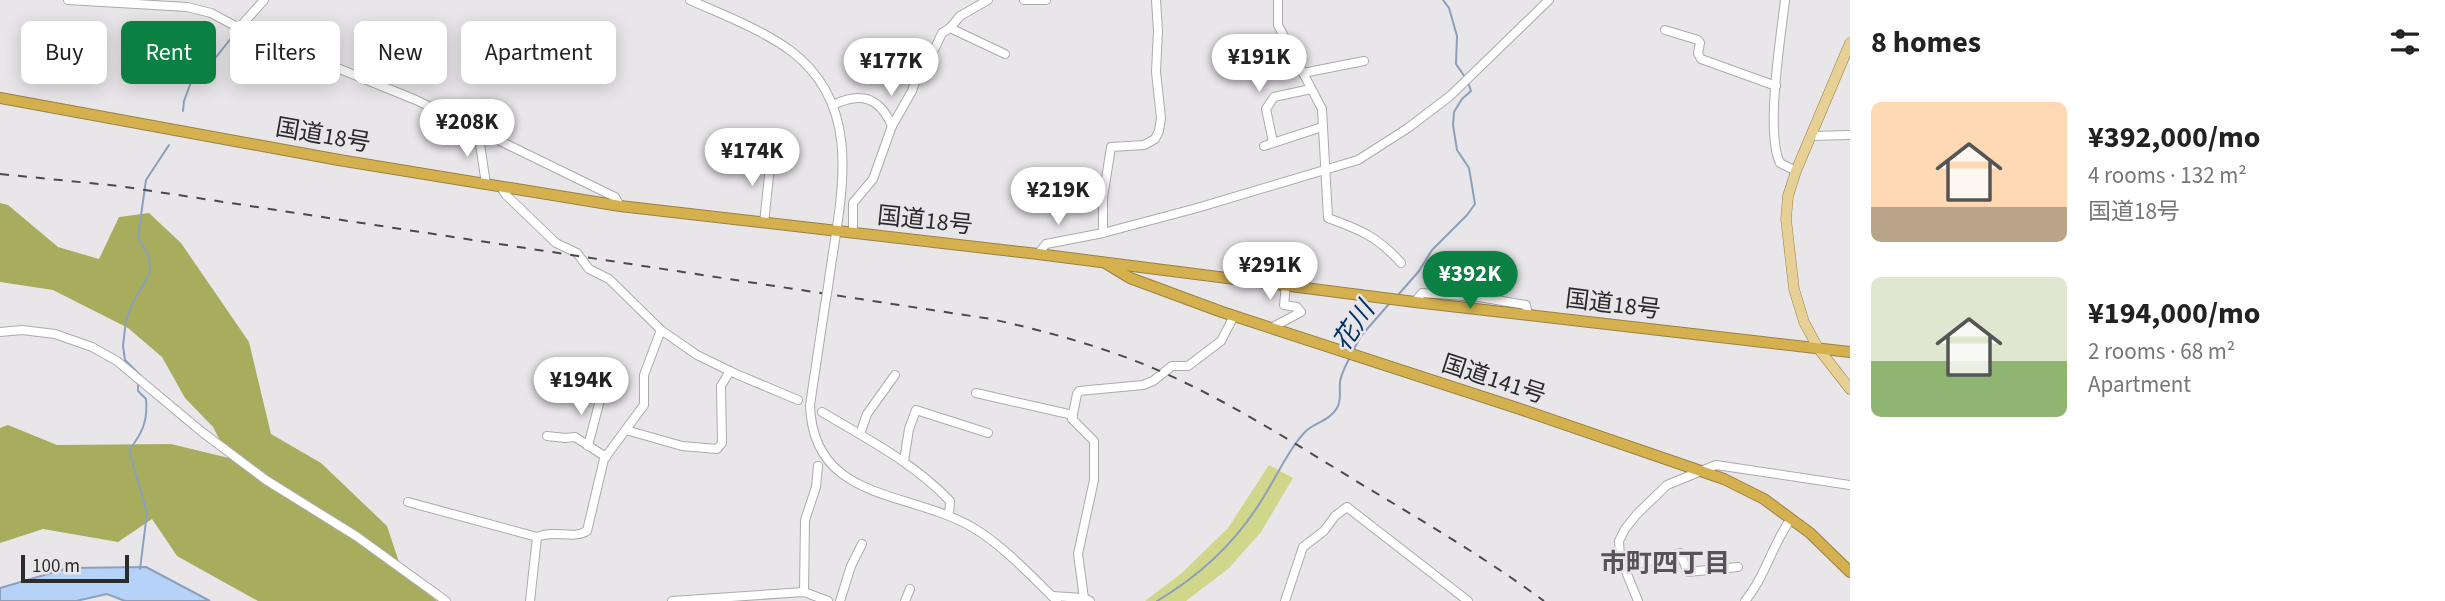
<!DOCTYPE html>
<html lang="en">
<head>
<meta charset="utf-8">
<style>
  body { margin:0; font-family:"Source Sans 3","Noto Sans JP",sans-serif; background:#f6f6f6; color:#222; height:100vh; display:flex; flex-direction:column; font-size:26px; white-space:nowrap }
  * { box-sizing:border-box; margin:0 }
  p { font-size:23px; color:#767676 }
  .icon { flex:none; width:38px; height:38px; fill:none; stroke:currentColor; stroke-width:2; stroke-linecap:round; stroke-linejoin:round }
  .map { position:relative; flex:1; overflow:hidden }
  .side { display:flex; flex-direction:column; background:#fff; width:595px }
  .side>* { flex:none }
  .top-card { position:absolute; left:21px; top:21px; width:665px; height:63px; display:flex; gap:14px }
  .scale { position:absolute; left:21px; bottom:18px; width:108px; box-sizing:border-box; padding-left:7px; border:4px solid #2c2b2c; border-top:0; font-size:19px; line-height:24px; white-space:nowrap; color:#2c2b2c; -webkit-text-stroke:5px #e9e6ea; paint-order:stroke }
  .price { position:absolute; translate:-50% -60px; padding:0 16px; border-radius:24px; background:#fff; color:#222; font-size:23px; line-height:46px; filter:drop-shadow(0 2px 4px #0008) }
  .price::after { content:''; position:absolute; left:50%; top:42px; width:21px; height:16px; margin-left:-10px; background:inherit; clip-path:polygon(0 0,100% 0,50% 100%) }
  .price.active { background:#0b8043; color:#fff }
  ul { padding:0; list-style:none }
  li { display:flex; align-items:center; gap:21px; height:175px; padding:0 21px }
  li span { display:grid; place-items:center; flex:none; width:196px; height:140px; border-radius:10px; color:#555 }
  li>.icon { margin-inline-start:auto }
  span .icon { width:84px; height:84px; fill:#fffc; stroke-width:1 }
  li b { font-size:30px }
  h2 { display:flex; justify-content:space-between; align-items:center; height:84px; padding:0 21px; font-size:30px }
  .chip { padding:0 24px; border-radius:10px; background:#fff; box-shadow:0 4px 18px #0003; font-size:24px; line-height:63px }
  .chip.active { background:#0b8043; color:#fff }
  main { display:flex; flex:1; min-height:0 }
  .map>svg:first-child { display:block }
  .green { fill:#d0d68a }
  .forest { fill:#a8ad5e }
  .water { fill:#b5d2f8; stroke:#8ca0bb; stroke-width:2 }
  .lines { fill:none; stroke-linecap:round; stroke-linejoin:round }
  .stream { stroke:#8ca0bb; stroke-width:2 }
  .minor-casing { stroke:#acaaad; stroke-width:10 }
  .major-casing { stroke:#9a8142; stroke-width:11 }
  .highway-casing { stroke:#9a8142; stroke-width:12 }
  .minor { stroke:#fff; stroke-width:8 }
  .major { stroke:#e6d095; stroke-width:10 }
  .highway { stroke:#d5b04e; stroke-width:10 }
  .rail { stroke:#4b494b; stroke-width:2; stroke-dasharray:9 9; stroke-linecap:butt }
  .minor-bridge-casing { stroke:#acaaad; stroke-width:10; stroke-linecap:butt }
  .minor-bridge { stroke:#fff; stroke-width:8 }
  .labels { text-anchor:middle; stroke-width:5; stroke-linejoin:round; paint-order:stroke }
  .street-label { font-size:24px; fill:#2c2b2c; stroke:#e9e6ea }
  .water-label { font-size:26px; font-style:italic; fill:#02346a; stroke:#e9e6ea }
  .neighbourhood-label { font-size:26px; font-weight:bold; fill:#555356; stroke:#e9e6ea }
</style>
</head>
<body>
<main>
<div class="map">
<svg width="1850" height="601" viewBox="0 0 1850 601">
  <rect width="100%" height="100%" fill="#e9e6ea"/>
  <path class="green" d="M 1269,465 L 1293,478 L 1261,532 L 1228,569 L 1186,601 L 1145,601 L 1183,572 L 1228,528 Z"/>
  <path class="forest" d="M 0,203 L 8,205 L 58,247 L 99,259 L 119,217 L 149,213 L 181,243 L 249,342 L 271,434 L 321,463 L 387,526 L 403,574 L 437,601 L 258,601 L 177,556 L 152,519 L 118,542 L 43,529 L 0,543 L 0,428 L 8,425 L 57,445 L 171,444 L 229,458 L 213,427 L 185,398 L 162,357 L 128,328 L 53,290 L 0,282 Z"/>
  <path class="water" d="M 146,567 L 210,601 L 125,601 L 107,594 L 76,601 L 0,601 L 0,588 L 68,568 Z"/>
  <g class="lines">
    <g class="stream">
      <path d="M 1443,0 L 1449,8 L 1457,36 L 1456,64 L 1465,77"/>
      <path d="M 183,111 L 184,101 L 196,69 L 203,64 L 213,61 L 236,32"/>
      <path d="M 1398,295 L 1419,271 L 1432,250 L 1467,215 L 1475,204 L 1469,168 L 1457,150 L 1453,125 L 1454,112 L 1462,99 L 1471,91 L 1468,82"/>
      <path d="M 1354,349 L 1361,336 L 1389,304"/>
      <path d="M 141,376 L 125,360 L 123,346 L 126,320 L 132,304 L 149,275 L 150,267 L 149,257 L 138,237 L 146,180 L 169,145"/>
      <path d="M 138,384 L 138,391 L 146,399 C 148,421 142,434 129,450 L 147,513 L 140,569"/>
      <path d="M 1157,601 C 1201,575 1237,541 1263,498 C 1275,479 1291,445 1307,430 C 1317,422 1330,420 1337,408 C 1342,399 1339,392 1340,382 C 1341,374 1346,365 1350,357"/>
    </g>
    <g class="minor-casing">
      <g id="minor">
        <path d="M 68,0 L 187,7 L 211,13 L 239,28 L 416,100 L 615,197 L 620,206"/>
        <path d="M 690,0 C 723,15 761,29 791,51 C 869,110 838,206 828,287"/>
        <path d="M 1024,0 L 1046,0"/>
        <path d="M 1278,0 L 1278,25 L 1322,109 L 1328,218 C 1361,230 1378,237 1401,263"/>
        <path d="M 1785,0 C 1781,36 1765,132 1780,163 L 1796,171"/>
        <path d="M 239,28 L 264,0"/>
        <path d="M 950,28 L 1005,54"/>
        <path d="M 1665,30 L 1698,40 L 1700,43 L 1698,53 L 1701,59 L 1776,86"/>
        <path d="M 1303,73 L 1364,61"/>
        <path d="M 833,105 C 860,92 879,96 892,126"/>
        <path d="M 478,131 L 486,184"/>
        <path d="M 1811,136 L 1850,135"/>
        <path d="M 1273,142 L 1266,109 L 1274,97 L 1311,89"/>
        <path d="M 1264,146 L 1322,127"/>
        <path d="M 500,186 L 506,195 L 556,243 L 577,253 L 589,269 L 609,279 L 661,330 L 697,355 L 736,374 L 798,400"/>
        <path d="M 764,223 L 771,157"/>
        <path d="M 853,233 L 853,203 L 873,179 L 892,126 L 912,91 L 920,67 L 935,48 L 942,33 L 950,28 L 960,16 L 988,0"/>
        <path d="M 1103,233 L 1103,198 L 1111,147 L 1144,145 L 1155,139 L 1159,131 L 1161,118 L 1156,72 L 1158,31 L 1156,0"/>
        <path d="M 1038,254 L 1046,244 L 1103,233 L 1197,208 L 1358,160 L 1408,128 L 1450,96 L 1549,0"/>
        <path d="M 1415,302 L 1422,293 L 1479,297 L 1526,305 L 1528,315"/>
        <path d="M 825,305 L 810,405 C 813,502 908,490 972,527 C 1004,546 1031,576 1057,601"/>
        <path d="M 1271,328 L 1301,312 L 1297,307 L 1284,305 L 1286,285"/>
        <path d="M 0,332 L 22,330 L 55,334 L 92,347 L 117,361 L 202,432 L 266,480 L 356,536 L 446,601"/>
        <path d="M 976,393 L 1073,415"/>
        <path d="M 822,412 C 867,439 914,463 950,501 L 949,515"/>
        <path d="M 626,430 L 682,446 L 717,449 L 722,443 L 721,386 L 730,371"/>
        <path d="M 860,434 L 867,414 L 895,375"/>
        <path d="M 547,436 L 565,438 L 575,437 L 606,457"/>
        <path d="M 588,446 L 601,396"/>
        <path d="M 904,461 L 909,429 L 916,410 L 988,433"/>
        <path d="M 408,502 L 537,537 L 530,601"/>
        <path d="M 537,537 C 556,529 572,540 587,531 L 604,459 L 644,405 L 644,375 L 661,330"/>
        <path d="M 1625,567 L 1680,553 L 1688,572 L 1738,567"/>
        <path d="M 804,592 L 805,520 L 816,487 L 818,466"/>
        <path d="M 1052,596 L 1084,598 L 1090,601"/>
        <path d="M 1084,598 L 1078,554 L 1094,480 L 1094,441 L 1072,419 L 1077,394 L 1079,391 L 1143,385 L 1153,381 L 1172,366 L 1188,366 L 1221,341 L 1234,316"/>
        <path d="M 672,601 L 804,592 L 828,601"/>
        <path d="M 840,601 L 851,566 L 862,544"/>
        <path d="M 905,601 L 910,589"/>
        <path d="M 1285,601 L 1303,547 L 1324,531 L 1335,516 L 1347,507 L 1468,601"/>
        <path d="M 1638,601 L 1620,557 L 1619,541 L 1625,529 L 1637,514 L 1667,485 L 1716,465 L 1850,485"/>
        <path d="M 1745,601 C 1766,576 1772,544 1791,519"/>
      </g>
    </g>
    <g class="major-casing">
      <path id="major" d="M 1850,43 L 1796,171 L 1788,196 L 1786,219 L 1794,289 L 1804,322 L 1818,348 L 1850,389"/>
    </g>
    <g class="highway-casing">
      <g id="highway">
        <path d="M 0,98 L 339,160 L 620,206 L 1038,254 L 1415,302 L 1850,352"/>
        <path d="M 1107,264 L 1130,278 L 1222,312 L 1517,408 L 1724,479 L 1764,499 L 1810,533 L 1850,572"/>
      </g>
    </g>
    <use href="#minor" class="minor"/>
    <use href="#major" class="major"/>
    <use href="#highway" class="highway"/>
    <path class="rail" d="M 0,174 L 119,186 L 991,319 C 1045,331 1097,345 1148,366 C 1225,398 1295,444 1366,487 C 1426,523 1487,559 1544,601"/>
    <g class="minor-bridge-casing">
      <path id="minor-bridge" d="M 825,305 L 828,287"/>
    </g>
    <use href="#minor-bridge" class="minor-bridge"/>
  </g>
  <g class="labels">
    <g class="street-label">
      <text transform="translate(323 135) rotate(10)" y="8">国道18号</text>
      <text transform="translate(925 220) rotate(6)" y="8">国道18号</text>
      <text transform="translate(1613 304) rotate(7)" y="8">国道18号</text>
      <text transform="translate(1494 379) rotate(18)" y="8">国道141号</text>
    </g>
    <g class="water-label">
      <text transform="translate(1353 326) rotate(-56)" y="9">花川</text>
    </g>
    <g class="neighbourhood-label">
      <text x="1665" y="572">市町四丁目</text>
    </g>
  </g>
</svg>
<div class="scale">100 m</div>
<b class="price" style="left:1259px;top:94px">¥191K</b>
<b class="price" style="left:891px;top:98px">¥177K</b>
<b class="price" style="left:467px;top:159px">¥208K</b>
<b class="price" style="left:752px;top:188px">¥174K</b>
<b class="price" style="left:1058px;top:227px">¥219K</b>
<b class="price" style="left:1270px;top:302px">¥291K</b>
<b class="price active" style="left:1470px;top:311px">¥392K</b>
<b class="price" style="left:581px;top:417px">¥194K</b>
<div class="top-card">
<a class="chip">Buy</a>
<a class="chip active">Rent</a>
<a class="chip">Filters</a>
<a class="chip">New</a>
<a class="chip">Apartment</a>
</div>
</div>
<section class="side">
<h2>8 homes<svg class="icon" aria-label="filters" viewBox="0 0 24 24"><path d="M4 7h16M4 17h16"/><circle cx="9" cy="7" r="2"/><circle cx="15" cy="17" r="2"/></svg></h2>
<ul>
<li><span style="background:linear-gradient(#ffd9b3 75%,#b9a48a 0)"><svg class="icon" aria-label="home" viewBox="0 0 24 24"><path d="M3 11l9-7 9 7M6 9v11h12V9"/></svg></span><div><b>¥392,000/mo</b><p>4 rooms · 132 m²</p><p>国道18号</p></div></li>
<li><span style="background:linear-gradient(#dfe7d0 60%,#8fb573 0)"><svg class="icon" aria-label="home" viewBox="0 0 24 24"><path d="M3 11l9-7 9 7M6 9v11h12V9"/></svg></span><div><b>¥194,000/mo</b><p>2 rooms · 68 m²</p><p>Apartment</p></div></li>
</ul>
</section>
</main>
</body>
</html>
